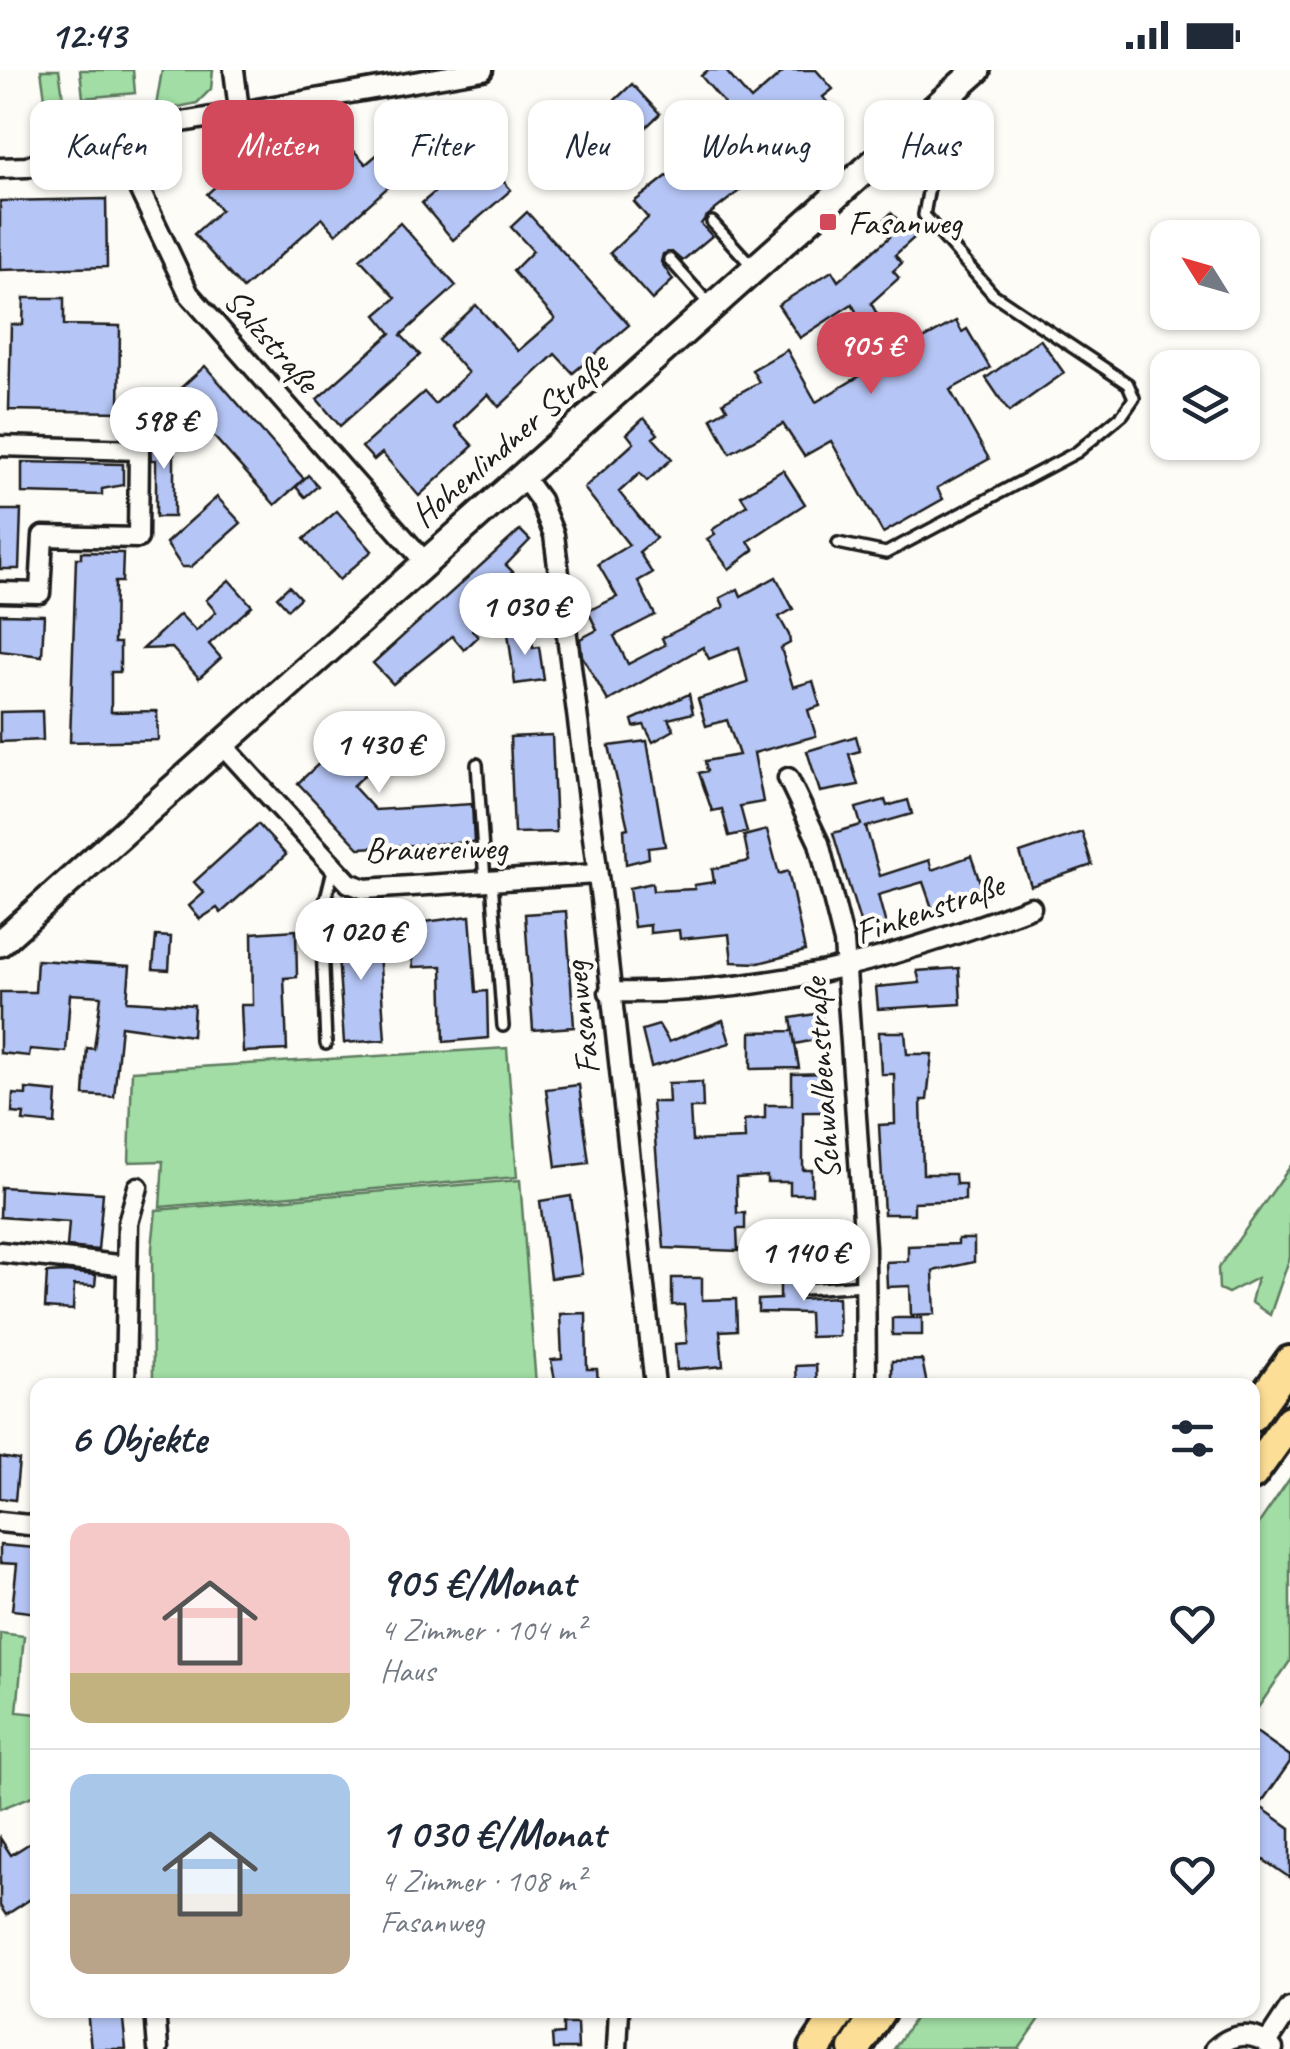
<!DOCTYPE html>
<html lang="de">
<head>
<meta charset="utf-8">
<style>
  body { margin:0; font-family:Caveat,sans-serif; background:#f2f2f3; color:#1f2937; height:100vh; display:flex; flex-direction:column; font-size:38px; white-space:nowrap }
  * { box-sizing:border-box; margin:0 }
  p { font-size:32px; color:#747a83 }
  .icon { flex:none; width:55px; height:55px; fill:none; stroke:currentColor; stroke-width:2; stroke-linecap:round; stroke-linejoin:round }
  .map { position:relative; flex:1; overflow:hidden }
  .details { position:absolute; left:30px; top:1308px; width:1230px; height:640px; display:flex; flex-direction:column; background:#fff; border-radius:20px; box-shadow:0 2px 8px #0004 }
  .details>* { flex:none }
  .guide { position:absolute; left:30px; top:30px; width:1230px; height:90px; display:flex; gap:20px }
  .needle { width:65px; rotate:307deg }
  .tools { position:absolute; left:1150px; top:150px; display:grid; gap:20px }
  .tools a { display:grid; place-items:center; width:110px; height:110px; border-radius:20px; background:#fff; box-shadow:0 2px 8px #0004; font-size:50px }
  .price { position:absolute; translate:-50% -85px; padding:0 22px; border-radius:35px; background:#fff; color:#222; font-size:32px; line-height:65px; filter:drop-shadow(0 2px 5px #0008) }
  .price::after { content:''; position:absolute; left:50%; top:60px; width:30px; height:22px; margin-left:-15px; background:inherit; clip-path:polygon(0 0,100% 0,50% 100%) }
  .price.active { background:#d1495b; color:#fff }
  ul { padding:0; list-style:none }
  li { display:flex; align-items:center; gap:30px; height:250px; padding:0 40px }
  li+li { border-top:2px solid #e0e1e3 }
  li span { display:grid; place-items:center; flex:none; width:280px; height:200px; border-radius:20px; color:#555 }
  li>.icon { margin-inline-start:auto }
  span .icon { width:120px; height:120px; fill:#fffc; stroke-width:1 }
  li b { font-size:42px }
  h2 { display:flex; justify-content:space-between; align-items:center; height:120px; padding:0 40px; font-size:42px }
  .tag { padding:0 35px; border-radius:20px; background:#fff; box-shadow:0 2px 8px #0004; font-size:35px; line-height:90px }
  .tag.active { background:#d1495b; color:#fff }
  .status { display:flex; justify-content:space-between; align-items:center; height:70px; padding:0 50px; background:#fff; direction:ltr }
  .status svg { height:28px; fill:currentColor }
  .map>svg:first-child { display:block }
  .green { fill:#a1dda4; stroke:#5e7c60; stroke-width:2.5 }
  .building { fill:#b5c5f5; stroke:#1c1c1c; stroke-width:2.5 }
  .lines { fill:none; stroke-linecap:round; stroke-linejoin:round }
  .lane-casing { stroke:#1c1c1c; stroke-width:16 }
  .street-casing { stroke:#1c1c1c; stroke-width:25 }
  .secondary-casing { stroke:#1c1c1c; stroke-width:32 }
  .highway-casing { stroke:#1c1c1c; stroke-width:38 }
  .lane { stroke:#fdfcf7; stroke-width:9 }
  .street { stroke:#fdfcf7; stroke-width:18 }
  .secondary { stroke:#fdfcf7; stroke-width:25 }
  .highway { stroke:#fdde96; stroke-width:30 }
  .poi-dot { fill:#d1495b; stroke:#fdfcf7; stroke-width:4 }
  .labels { text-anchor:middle; stroke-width:8; stroke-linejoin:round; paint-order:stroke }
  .poi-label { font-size:35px; fill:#1c1c1c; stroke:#fdfcf7; text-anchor:start }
  .street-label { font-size:35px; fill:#1c1c1c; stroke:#fdfcf7 }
</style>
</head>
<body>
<div class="status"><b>12:43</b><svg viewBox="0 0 49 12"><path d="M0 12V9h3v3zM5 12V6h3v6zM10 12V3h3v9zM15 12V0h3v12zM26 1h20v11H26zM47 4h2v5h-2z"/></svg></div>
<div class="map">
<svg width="1290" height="1979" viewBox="0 0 1290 1979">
  <rect width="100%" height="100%" fill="#fdfcf7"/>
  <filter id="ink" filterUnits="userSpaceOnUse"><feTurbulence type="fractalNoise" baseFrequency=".01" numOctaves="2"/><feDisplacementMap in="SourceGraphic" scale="20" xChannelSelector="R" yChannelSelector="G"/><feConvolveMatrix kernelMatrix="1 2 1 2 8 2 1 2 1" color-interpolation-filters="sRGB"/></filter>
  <g filter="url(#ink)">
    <g class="green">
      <path d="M 41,0 L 59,0 L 64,32 L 46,35 Z"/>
      <path d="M 80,0 L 133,0 L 135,23 L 83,28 Z"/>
      <path d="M 162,0 L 213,0 L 211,19 L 197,33 L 155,42 Z"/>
      <path d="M 507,978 L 517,1107 L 160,1137 L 163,1091 L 129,1092 L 132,1001 Z"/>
      <path d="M 1290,1097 L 1290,1187 L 1270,1245 L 1251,1232 L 1257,1208 L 1228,1223 L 1219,1219 L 1218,1198 Z"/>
      <path d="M 520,1110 L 536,1315 L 153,1315 L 152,1178 L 156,1140 Z"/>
      <path d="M 1290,1408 L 1290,1591 L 1253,1645 L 1253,1462 Z"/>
      <path d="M 0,1563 L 24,1566 L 17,1642 L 37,1644 L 38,1724 L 0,1739 Z"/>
      <path d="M 920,1940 L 1046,1940 L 1019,1979 L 894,1979 Z"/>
    </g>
    <g class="building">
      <path d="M 708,0 L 725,0 L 751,30 L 785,0 L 816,0 L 833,19 L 823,27 L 827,32 L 791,63 L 787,59 L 765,79 L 776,92 L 706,147 L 701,154 L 712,166 L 682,191 L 672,182 L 663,184 L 661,192 L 673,210 L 652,230 L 610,183 L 648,148 L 634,132 L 681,95 L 692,80 L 683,70 L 724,33 L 701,6 Z"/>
      <path d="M 632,14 L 660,44 L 626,76 L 598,46 Z"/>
      <path d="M 346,72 L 366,94 L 386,77 L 407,100 L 336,164 L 322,148 L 243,219 L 194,164 L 221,140 L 207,124 L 240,94 L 255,111 L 273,94 L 284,107 L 312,83 L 322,94 Z"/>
      <path d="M 479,84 L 511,120 L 453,170 L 422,133 Z"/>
      <path d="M 106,129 L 107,197 L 0,200 L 0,131 Z"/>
      <path d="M 527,142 L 629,255 L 573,303 L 555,284 L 499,337 L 488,324 L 455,356 L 473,376 L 419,426 L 382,383 L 374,390 L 362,377 L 424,322 L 435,334 L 468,303 L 439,270 L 476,235 L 518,281 L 555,249 L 513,201 L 533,181 L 511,157 Z"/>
      <path d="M 891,143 L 915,167 L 895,185 L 902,193 L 893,201 L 899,208 L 871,233 L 898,283 L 956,251 L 962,262 L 967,259 L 990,298 L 950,320 L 989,389 L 937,418 L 943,429 L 883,463 L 831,371 L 804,386 L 783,354 L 730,383 L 711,348 L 727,339 L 723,332 L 759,312 L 752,300 L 787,280 L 816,332 L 883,292 L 852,234 L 800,268 L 778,235 L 832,201 L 838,211 L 890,167 L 879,155 Z"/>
      <path d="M 400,153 L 456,216 L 401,265 L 420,285 L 340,356 L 317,329 L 391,263 L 376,245 L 396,228 L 360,189 Z"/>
      <path d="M 24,228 L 64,228 L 64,255 L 120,256 L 119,342 L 9,340 L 11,254 L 23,255 Z"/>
      <path d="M 1040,269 L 1064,303 L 1009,342 L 986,308 Z"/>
      <path d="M 205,296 L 304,409 L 275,435 L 175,323 Z"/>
      <path d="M 644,348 L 658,364 L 653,368 L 672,389 L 647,411 L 640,403 L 619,422 L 656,468 L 639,482 L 652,503 L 638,511 L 655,545 L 614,566 L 628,594 L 665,575 L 662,568 L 724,537 L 720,528 L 738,519 L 741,526 L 776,507 L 793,539 L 779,547 L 789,565 L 790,573 L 781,578 L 793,617 L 813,611 L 820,636 L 808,640 L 816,666 L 754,683 L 763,732 L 740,736 L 747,762 L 729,766 L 722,739 L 712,741 L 699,703 L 707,701 L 705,691 L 739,685 L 727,650 L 706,656 L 698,629 L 748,613 L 739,577 L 709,589 L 703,577 L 608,631 L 582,586 L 580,569 L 597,560 L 588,541 L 617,527 L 598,494 L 629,475 L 584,418 L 634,373 L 627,364 Z"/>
      <path d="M 149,363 L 174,363 L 174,447 L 156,447 L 156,390 L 151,390 Z"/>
      <path d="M 22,392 L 123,394 L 123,415 L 102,419 L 102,425 L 22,423 Z"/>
      <path d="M 783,400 L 805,434 L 748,471 L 754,480 L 729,499 L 707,469 L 715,464 L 712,460 L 747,435 L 741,426 Z"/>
      <path d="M 308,405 L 318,416 L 305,427 L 296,417 Z"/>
      <path d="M 217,427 L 241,453 L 191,497 L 182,497 L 166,473 Z"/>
      <path d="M 0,440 L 21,440 L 19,499 L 0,499 Z"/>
      <path d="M 337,441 L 372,481 L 339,510 L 304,469 Z"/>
      <path d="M 520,460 L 530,470 L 506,495 L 513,502 L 495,519 L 505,529 L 472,560 L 478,567 L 464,580 L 452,566 L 393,614 L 373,593 Z"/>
      <path d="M 81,482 L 123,483 L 122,512 L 115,512 L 114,573 L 120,573 L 120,602 L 111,602 L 111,642 L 157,641 L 158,670 L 70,672 L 76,488 L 81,488 Z"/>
      <path d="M 229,510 L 252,536 L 209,574 L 221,588 L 199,608 L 172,578 L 143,579 L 180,544 L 196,561 L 216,542 L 206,530 Z"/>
      <path d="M 289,516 L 300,528 L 288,539 L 277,527 Z"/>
      <path d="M 0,544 L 44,545 L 42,586 L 0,581 Z"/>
      <path d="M 531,560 L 533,578 L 539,577 L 544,610 L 515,614 L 508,563 Z"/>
      <path d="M 689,624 L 693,643 L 668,649 L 674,660 L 653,672 L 644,655 L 634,657 L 632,650 Z"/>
      <path d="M 377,640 L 404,668 L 353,716 L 375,740 L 472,734 L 474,772 L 359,778 L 298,713 Z"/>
      <path d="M 42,641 L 43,670 L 0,672 L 0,642 Z"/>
      <path d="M 552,665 L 556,762 L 514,763 L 510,667 Z"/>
      <path d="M 856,666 L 860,681 L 849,684 L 858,715 L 820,722 L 807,681 Z"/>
      <path d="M 647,671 L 665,776 L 648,778 L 649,788 L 626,794 L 624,759 L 628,758 L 609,676 Z"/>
      <path d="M 885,730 L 887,736 L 908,730 L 912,744 L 866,757 L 880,806 L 929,790 L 932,800 L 971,786 L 983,821 L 933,841 L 923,812 L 878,825 L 886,855 L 863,862 L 833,763 L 861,755 L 856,738 Z"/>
      <path d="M 258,754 L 286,785 L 221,843 L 217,838 L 200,849 L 189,836 L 204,823 L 194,812 Z"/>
      <path d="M 767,760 L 779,804 L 788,801 L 805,881 L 759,893 L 732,892 L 729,864 L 680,869 L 679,860 L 650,863 L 650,855 L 634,857 L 629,818 L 652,813 L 653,821 L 695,819 L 694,815 L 714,812 L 712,799 L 749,791 L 744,766 Z"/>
      <path d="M 1082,762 L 1092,795 L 1031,816 L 1020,783 Z"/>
      <path d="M 566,841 L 574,957 L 533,960 L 525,844 Z"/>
      <path d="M 470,846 L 476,922 L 487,921 L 488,968 L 444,972 L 442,896 L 413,897 L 410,854 Z"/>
      <path d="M 377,852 L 385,970 L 344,973 L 336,856 Z"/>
      <path d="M 296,860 L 297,907 L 284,908 L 287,980 L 243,982 L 241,935 L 253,935 L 252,863 Z"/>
      <path d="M 156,866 L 171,867 L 169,900 L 153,899 Z"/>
      <path d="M 37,890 L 130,896 L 127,931 L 194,935 L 192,966 L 121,956 L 114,1027 L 84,1025 L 87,978 L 94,979 L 101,926 L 70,924 L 66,982 L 30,979 L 29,986 L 0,983 L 0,922 L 35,922 Z"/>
      <path d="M 959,898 L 961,934 L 878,939 L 876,917 L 920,913 L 917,901 Z"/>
      <path d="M 821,943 L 825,968 L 795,974 L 793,962 L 799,998 L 751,999 L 751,962 L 793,961 L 791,948 Z"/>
      <path d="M 723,950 L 730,973 L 651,997 L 642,960 L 659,955 L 669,972 Z"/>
      <path d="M 879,962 L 905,962 L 907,984 L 932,984 L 927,1030 L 921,1030 L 923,1104 L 955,1104 L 956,1114 L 965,1114 L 965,1130 L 914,1132 L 914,1144 L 884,1144 L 879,1055 L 895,1054 L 894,1004 L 881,1004 Z"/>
      <path d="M 828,1003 L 830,1042 L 803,1042 L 803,1100 L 812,1100 L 812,1124 L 790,1124 L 790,1112 L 767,1112 L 767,1106 L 736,1108 L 737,1143 L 745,1143 L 745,1159 L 737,1159 L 738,1181 L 664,1178 L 652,1032 L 669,1032 L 668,1013 L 702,1012 L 703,1038 L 690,1038 L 692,1071 L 745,1069 L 744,1050 L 765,1048 L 765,1035 L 792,1035 L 792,1004 Z"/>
      <path d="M 579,1015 L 589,1093 L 556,1097 L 546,1019 Z"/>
      <path d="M 26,1019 L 57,1022 L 55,1054 L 23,1051 L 24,1044 L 12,1043 L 13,1024 L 26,1025 Z"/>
      <path d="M 1,1117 L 103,1123 L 98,1180 L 67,1177 L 69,1152 L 0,1147 Z"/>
      <path d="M 571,1126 L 582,1204 L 550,1208 L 540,1131 Z"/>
      <path d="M 815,1162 L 816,1186 L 794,1187 L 793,1163 Z"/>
      <path d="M 958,1169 L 974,1169 L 974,1192 L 933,1201 L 935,1244 L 911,1245 L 910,1216 L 887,1217 L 886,1192 L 908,1191 L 908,1176 L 958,1174 Z"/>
      <path d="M 780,1192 L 797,1192 L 799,1229 L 838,1227 L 839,1266 L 810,1267 L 809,1243 L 758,1242 L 758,1230 L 780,1229 Z"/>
      <path d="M 65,1202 L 96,1205 L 95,1216 L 74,1215 L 73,1240 L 45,1238 L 47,1203 Z"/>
      <path d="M 672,1208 L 702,1208 L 702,1230 L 736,1229 L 737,1260 L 720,1261 L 723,1296 L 677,1300 L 675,1274 L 687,1273 L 684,1235 L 672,1235 Z"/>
      <path d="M 586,1243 L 587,1299 L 597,1299 L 598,1315 L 556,1315 L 551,1290 L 562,1289 L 560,1244 Z"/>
      <rect x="892" y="1248" width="30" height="17"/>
      <path d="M 922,1290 L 927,1315 L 892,1315 L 892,1291 Z"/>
      <path d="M 816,1295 L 817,1315 L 797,1315 L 796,1296 Z"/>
      <path d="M 0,1387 L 19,1390 L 15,1430 L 0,1428 Z"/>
      <path d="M 0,1475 L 35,1478 L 38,1543 L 12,1540 L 17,1494 L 0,1493 Z"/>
      <path d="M 1252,1659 L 1290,1686 L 1290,1692 L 1259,1736 L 1290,1758 L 1290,1808 L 1252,1782 Z"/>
      <path d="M 0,1768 L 11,1785 L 38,1768 L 38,1824 L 6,1845 L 0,1836 Z"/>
      <path d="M 87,1940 L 122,1940 L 126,1979 L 91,1979 Z"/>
      <path d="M 563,1954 L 577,1954 L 578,1979 L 553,1979 L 552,1965 L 563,1964 Z"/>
    </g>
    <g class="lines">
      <g class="lane-casing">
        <g id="lane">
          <path d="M 712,152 L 753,197"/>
          <path d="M 669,189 L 710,235"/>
          <path d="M 838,473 L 886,483 L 1077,382 L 1123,344 L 1134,328 L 1128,314 L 993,224 L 924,145 L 929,117 L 896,77"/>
          <path d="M 477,694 L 485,811"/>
          <path d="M 492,811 L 503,956"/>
          <path d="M 326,974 L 321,848 L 333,800"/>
          <path d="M 805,1219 L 865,1215"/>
        </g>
      </g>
      <g class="street-casing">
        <g id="street">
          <path d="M 234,0 L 239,40"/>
          <path d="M 113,64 L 189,224 L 424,491"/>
          <path d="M 0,98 L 27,97 L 113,64 L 483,0"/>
          <path d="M 0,376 L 139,380 L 138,468 L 43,466 L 40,523 L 0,522"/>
          <path d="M 521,404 L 540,430 L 554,465 L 601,829 L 655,1315"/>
          <path d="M 220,672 L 349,813 L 365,819 L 596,804"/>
          <path d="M 788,708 L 819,773 L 844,872 L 865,1177 L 866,1315"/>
          <path d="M 609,922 C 765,925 886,892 1031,837"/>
          <path d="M 0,1182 L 127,1196"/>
          <path d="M 125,1315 L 128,1153 L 138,1117"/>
          <path d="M 0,1452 L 38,1456"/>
          <path d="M 155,1940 L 158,1979"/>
          <path d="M 1267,1973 L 1290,1938"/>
          <path d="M 617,1979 L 619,1940"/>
          <path d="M 1215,1979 C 1233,1962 1255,1961 1273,1979"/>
        </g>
      </g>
      <g class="secondary-casing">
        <path id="secondary" d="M 0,873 L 977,0"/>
      </g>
      <g class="highway-casing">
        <g id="highway">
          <path d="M 1252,1345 L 1290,1292"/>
          <path d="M 1252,1404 L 1290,1351"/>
          <path d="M 815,1979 L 841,1940"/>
          <path d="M 855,1979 L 880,1940"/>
        </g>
      </g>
      <use href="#lane" class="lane"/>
      <use href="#street" class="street"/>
      <use href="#secondary" class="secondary"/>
      <use href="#highway" class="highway"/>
    </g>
  </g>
  <rect class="poi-dot" x="818" y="142" width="20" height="20" rx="5"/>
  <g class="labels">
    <g class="poi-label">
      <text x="848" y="164">Fasanweg</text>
    </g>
    <g class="street-label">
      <text transform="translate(272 270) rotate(49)" y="12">Salzstraße</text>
      <text transform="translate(509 369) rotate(-41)" y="12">Hohenlindner Straße</text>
      <text transform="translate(436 778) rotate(-1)" y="12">Brauereiweg</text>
      <text transform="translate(929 838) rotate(-19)" y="12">Finkenstraße</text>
      <text transform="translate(581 948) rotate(-97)" y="12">Fasanweg</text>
      <text transform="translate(821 1009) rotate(-94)" y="12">Schwalbenstraße</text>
    </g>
  </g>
</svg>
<div class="tools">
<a><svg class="needle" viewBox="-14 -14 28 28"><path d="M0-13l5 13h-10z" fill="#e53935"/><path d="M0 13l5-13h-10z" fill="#747a83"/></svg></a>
<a><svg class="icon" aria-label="layers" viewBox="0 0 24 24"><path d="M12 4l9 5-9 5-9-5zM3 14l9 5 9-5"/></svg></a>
</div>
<b class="price active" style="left:871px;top:327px">905 €</b>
<b class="price" style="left:164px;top:402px">598 €</b>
<b class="price" style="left:525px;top:588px">1 030 €</b>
<b class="price" style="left:379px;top:726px">1 430 €</b>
<b class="price" style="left:361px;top:913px">1 020 €</b>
<b class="price" style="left:804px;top:1234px">1 140 €</b>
<div class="guide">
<a class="tag">Kaufen</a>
<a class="tag active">Mieten</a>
<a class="tag">Filter</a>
<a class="tag">Neu</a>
<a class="tag">Wohnung</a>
<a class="tag">Haus</a>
</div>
<section class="details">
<h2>6 Objekte<svg class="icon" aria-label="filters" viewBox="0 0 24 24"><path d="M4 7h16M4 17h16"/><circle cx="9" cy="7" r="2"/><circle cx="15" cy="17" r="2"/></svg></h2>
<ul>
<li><span style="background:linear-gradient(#f6c9c9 75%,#c2b280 0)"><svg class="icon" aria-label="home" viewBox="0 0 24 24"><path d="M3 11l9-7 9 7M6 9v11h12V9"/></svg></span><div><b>905 €/Monat</b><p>4 Zimmer · 104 m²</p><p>Haus</p></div><svg class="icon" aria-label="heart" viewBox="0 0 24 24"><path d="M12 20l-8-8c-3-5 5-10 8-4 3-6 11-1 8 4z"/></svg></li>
<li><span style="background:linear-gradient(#a9c7e8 60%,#b9a48a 0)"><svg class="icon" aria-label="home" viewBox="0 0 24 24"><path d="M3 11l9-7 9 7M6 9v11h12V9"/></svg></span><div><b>1 030 €/Monat</b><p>4 Zimmer · 108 m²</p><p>Fasanweg</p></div><svg class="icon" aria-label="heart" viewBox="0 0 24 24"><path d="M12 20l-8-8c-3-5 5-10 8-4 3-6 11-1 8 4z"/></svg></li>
</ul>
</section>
</div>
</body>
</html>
